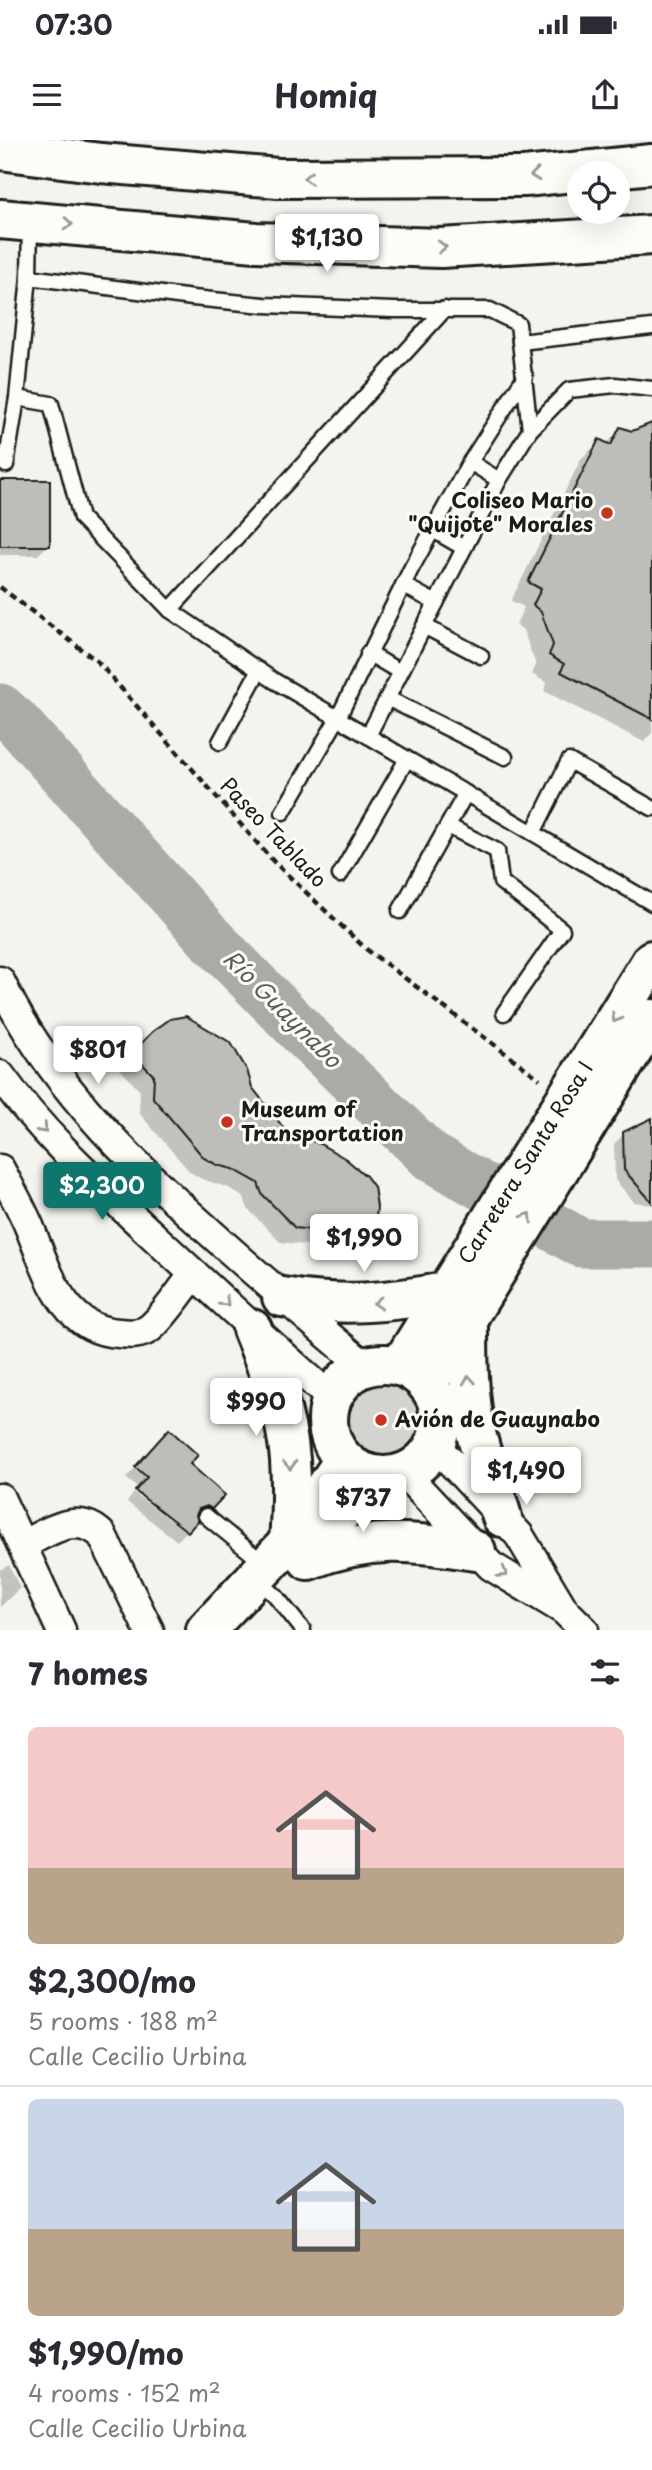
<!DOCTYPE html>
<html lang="en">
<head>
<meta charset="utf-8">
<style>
  body { margin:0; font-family:"Playpen Sans",sans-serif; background:#f7f7f7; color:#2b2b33; height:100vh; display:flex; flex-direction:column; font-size:26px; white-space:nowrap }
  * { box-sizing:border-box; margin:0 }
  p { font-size:23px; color:#7c7c81 }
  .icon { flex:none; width:38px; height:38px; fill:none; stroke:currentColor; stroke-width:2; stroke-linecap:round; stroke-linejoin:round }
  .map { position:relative; height:1490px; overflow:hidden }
  .side { display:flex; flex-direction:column; background:#fff; flex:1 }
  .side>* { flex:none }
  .controls { position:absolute; left:567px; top:21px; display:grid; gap:14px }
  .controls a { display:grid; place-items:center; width:63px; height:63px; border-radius:50%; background:#fff; box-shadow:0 7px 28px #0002; font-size:35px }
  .price { position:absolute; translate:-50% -60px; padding:0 16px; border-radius:7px; background:#fff; color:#222; font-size:23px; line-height:46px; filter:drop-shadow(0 2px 4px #0008) }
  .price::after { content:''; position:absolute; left:50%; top:42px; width:21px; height:16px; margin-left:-10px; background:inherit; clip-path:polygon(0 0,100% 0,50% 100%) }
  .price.current { background:#0f766e; color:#fff }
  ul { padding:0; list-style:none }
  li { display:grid; align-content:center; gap:14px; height:371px; padding:0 28px }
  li+li { border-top:2px solid #e1e1e2 }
  li span { display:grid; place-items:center; height:217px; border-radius:10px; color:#555 }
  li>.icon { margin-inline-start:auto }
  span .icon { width:126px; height:126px; fill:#fffc; stroke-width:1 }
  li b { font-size:30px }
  h2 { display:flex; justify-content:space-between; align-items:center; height:84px; padding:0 28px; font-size:30px }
  .status { display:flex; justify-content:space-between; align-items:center; height:49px; padding:0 35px; background:#fff; direction:ltr }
  .status svg { height:19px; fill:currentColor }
  header { display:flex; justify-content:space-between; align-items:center; height:91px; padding:0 28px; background:#fff; font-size:32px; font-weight:700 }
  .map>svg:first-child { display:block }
  .green { fill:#d4d3cf; stroke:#787876; stroke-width:2 }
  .shadow { fill:#0003 }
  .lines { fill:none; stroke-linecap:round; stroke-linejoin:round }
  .river { stroke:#abaaa6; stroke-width:49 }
  .building { fill:#bebdba; stroke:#1c1c1c; stroke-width:2 }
  .lane-casing { stroke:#1c1c1c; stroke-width:19 }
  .street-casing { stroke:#1c1c1c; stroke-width:33 }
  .secondary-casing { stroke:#1c1c1c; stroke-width:44 }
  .path { stroke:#1c1c1c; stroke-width:4.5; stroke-dasharray:7 5; stroke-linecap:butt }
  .lane { stroke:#fdfcf7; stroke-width:14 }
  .street { stroke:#fdfcf7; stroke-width:28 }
  .secondary { stroke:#fdfcf7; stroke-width:38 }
  .oneway { stroke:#989794 }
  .poi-dot { fill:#c8321e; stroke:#fdfcf7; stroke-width:2.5 }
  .labels { text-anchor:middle; stroke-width:6; stroke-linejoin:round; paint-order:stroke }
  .poi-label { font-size:21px; font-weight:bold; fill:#1c1c1c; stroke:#fdfcf7; text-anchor:start }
  .street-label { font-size:21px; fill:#1c1c1c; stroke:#fdfcf7 }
  .water-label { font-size:23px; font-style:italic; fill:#5c5c5a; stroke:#fdfcf7 }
</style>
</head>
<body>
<div class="status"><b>07:30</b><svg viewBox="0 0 49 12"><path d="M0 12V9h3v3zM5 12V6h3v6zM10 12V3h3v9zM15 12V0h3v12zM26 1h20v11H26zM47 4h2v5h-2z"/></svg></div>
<header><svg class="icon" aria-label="menu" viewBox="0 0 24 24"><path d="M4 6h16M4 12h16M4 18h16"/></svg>Homiq<svg class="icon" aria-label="share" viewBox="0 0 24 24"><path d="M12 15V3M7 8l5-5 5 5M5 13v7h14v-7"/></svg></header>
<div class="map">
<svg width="652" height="1490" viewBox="0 0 652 1490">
  <rect width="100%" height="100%" fill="#f4f3ee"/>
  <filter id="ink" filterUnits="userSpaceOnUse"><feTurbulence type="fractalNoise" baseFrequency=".0143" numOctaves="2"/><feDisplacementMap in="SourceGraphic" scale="14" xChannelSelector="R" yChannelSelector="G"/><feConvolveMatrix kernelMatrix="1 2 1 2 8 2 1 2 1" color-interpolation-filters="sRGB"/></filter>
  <g filter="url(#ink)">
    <circle class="green" cx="384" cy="1281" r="49"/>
    <g class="shadow">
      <path d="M 652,285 L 652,593 L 644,602 L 544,551 L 547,543 L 532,534 L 536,525 L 523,490 L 516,484 L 524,467 L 511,461 L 581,319 L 600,301 L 606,304 L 621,289 L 632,293 Z"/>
      <path d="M 0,342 L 48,405 L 38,415 L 0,415 Z"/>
      <path d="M 154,894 L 251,948 L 285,992 L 375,1067 L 372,1104 L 358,1118 L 346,1103 L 321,1107 L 280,1102 L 248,1069 L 244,1058 L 229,1048 L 202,1039 L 190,1032 L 139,973 L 140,951 L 119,928 Z"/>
      <path d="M 652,980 L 652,1065 L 634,1062 L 615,1040 L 614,1004 L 624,994 Z"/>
      <path d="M 160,1301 L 187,1324 L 211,1368 L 201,1378 L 138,1348 L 126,1338 Z"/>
      <path d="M 134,1353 L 186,1392 L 177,1401 L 127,1362 Z"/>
      <path d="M 9,1425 L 20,1448 L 0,1467 L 0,1430 Z"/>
    </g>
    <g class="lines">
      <path class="river" d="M 0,568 L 16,582 L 207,795 L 311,901 L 431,1017 L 581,1103 L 652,1103"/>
    </g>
    <g class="building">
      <path d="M 652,283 L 652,579 L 561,532 L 564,524 L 549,515 L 553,505 L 541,472 L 533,465 L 541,449 L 528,442 L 599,299 L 611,305 L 620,287 L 632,291 Z"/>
      <rect x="0" y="340" width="50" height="66"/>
      <path d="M 186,876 L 231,903 L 247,930 L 252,947 L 286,991 L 320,1004 L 346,1019 L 366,1036 L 374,1047 L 377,1067 L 374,1105 L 361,1089 L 337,1093 L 295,1088 L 262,1054 L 258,1043 L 233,1029 L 217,1025 L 204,1018 L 153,958 L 154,936 L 132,913 L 152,892 L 170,879 Z"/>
      <path d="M 652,978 L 652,1062 L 624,1030 L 623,992 Z"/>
      <path d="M 169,1289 L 198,1315 L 190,1324 L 225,1355 L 212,1369 L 207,1366 L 199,1369 L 196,1375 L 198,1381 L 188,1392 L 135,1351 L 147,1337 L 135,1327 Z"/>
    </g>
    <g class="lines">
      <g class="lane-casing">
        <g id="lane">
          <path d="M 30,82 L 29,137 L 193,158 L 264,165 L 393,170 L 490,170 L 518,184 L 530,290"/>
          <path d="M 29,137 L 17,258 L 51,264 L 81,378 L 170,470 L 273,540 L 652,763"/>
          <path d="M 520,202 L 652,187"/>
          <path d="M 470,322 L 499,340"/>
          <path d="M 6,325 L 17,258"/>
          <path d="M 433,390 L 464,408"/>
          <path d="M 403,445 L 436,463"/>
          <path d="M 170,470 L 445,169"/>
          <path d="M 424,486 L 481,516"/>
          <path d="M 368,513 L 400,532"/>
          <path d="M 387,558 L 505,617"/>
          <path d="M 368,596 L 499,340 L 530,290 L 569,250 L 615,245 L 652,249"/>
          <path d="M 220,602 L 259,530"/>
          <path d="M 283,672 L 338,578 L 411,429 L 470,322 L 525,236"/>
          <path d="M 448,686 L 497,711 L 501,742 L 562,790 L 504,873"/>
          <path d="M 533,693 L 569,621 L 652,668"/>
          <path d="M 340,735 L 407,619"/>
          <path d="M 400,771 L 466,653"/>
          <path d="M 206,1376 L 266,1425"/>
          <path d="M 256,1439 L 275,1455 L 303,1490"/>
        </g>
      </g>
      <g class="street-casing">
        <g id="street">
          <path d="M 0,841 C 54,955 149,1038 241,1120 C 282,1156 324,1192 366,1227"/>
          <path d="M 0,935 C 43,995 97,1043 150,1093 C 210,1149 270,1204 331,1258"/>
          <path d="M 0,1029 C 10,1048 21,1067 29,1086 C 47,1129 62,1191 119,1193 C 130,1194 141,1195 150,1188 C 164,1177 182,1149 194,1134"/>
          <path d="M 434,1304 L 519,1395 L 564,1470 L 584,1490"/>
          <path d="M 404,1333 L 491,1426 L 562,1469"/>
          <path d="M 0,1358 L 61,1490"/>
          <path d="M 22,1405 C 47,1393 77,1370 102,1395 L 149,1490"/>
        </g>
      </g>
      <g class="secondary-casing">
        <g id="secondary">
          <path d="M 0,10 L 101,23 L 278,38 L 524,37 L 652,24"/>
          <path d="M 0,79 L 256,102 L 441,108 L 652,95"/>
          <path d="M 282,1157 C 341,1167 388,1163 445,1152"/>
          <path d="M 468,1179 C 468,1218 468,1256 476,1293 C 483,1322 494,1349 502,1377"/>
          <path d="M 252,1189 C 269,1231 287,1275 290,1320 C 292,1347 291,1375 289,1402"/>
          <circle cx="384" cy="1280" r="56"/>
          <path d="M 400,1226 L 652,820"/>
          <path d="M 427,1244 L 652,879"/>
          <path d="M 311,1415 L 369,1334"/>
          <path d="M 308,1420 C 369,1396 413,1401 476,1411"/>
          <path d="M 206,1490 L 289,1402 L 344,1320"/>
        </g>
      </g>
      <path class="path" d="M 0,447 L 98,522 L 273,721 L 366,809 L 540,939"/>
      <use href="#lane" class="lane"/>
      <use href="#street" class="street"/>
      <use href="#secondary" class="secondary"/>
    </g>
    <defs><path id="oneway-chevron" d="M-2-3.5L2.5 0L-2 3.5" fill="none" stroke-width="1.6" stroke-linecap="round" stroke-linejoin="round" transform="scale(1.75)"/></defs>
    <g class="oneway">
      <use href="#oneway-chevron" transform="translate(535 35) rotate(174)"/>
      <use href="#oneway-chevron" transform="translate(308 38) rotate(180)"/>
      <use href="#oneway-chevron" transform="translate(68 84) rotate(5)"/>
      <use href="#oneway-chevron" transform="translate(442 107) rotate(-1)"/>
      <use href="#oneway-chevron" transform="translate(616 878) rotate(121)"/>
      <use href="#oneway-chevron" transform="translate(43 989) rotate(48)"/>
      <use href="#oneway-chevron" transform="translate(528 1077) rotate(-58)"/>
      <use href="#oneway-chevron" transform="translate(225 1162) rotate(43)"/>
      <use href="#oneway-chevron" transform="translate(378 1163) rotate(177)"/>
      <use href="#oneway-chevron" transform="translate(469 1240) rotate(-94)"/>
      <use href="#oneway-chevron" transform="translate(290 1325) rotate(87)"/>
      <use href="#oneway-chevron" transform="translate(503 1433) rotate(31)"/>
    </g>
  </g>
  <g class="poi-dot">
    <circle cx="607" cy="373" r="7"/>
    <circle cx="227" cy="982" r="7"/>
    <circle cx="381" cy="1280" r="7"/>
  </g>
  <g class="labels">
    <g class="poi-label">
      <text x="593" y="368" text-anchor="end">Coliseo Mario<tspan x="593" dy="24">"Quijote" Morales</tspan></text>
      <text x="241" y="977">Museum of<tspan x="241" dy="24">Transportation</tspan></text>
      <text x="395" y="1287">Avión de Guaynabo</text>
    </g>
    <g class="street-label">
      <text transform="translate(273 693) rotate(46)" y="7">Paseo Tablado</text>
      <text transform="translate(526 1023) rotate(-58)" y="7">Carretera Santa Rosa I</text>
    </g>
    <g class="water-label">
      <text transform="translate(282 869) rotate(45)" y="8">Río Guaynabo</text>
    </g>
  </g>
</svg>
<div class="controls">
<a><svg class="icon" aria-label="locate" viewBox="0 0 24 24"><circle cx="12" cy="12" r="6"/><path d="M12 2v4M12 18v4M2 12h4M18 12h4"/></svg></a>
</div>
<b class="price" style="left:327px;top:134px">$1,130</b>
<b class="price" style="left:98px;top:946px">$801</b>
<b class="price current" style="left:102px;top:1082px">$2,300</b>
<b class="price" style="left:364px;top:1134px">$1,990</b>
<b class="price" style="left:256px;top:1298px">$990</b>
<b class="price" style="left:526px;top:1367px">$1,490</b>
<b class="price" style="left:363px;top:1394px">$737</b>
</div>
<section class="side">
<h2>7 homes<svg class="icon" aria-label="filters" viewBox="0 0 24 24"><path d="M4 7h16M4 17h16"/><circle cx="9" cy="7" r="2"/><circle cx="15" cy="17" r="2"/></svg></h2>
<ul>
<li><span style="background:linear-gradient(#f6c9c9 65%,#b9a48a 0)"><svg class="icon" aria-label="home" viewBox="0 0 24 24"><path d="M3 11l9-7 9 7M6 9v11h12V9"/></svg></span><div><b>$2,300/mo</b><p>5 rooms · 188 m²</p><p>Calle Cecilio Urbina</p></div></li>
<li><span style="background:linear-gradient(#c9d6e8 60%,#b9a48a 0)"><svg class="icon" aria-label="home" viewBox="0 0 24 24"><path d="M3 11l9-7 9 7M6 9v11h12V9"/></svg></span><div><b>$1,990/mo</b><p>4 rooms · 152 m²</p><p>Calle Cecilio Urbina</p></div></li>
</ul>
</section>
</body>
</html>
